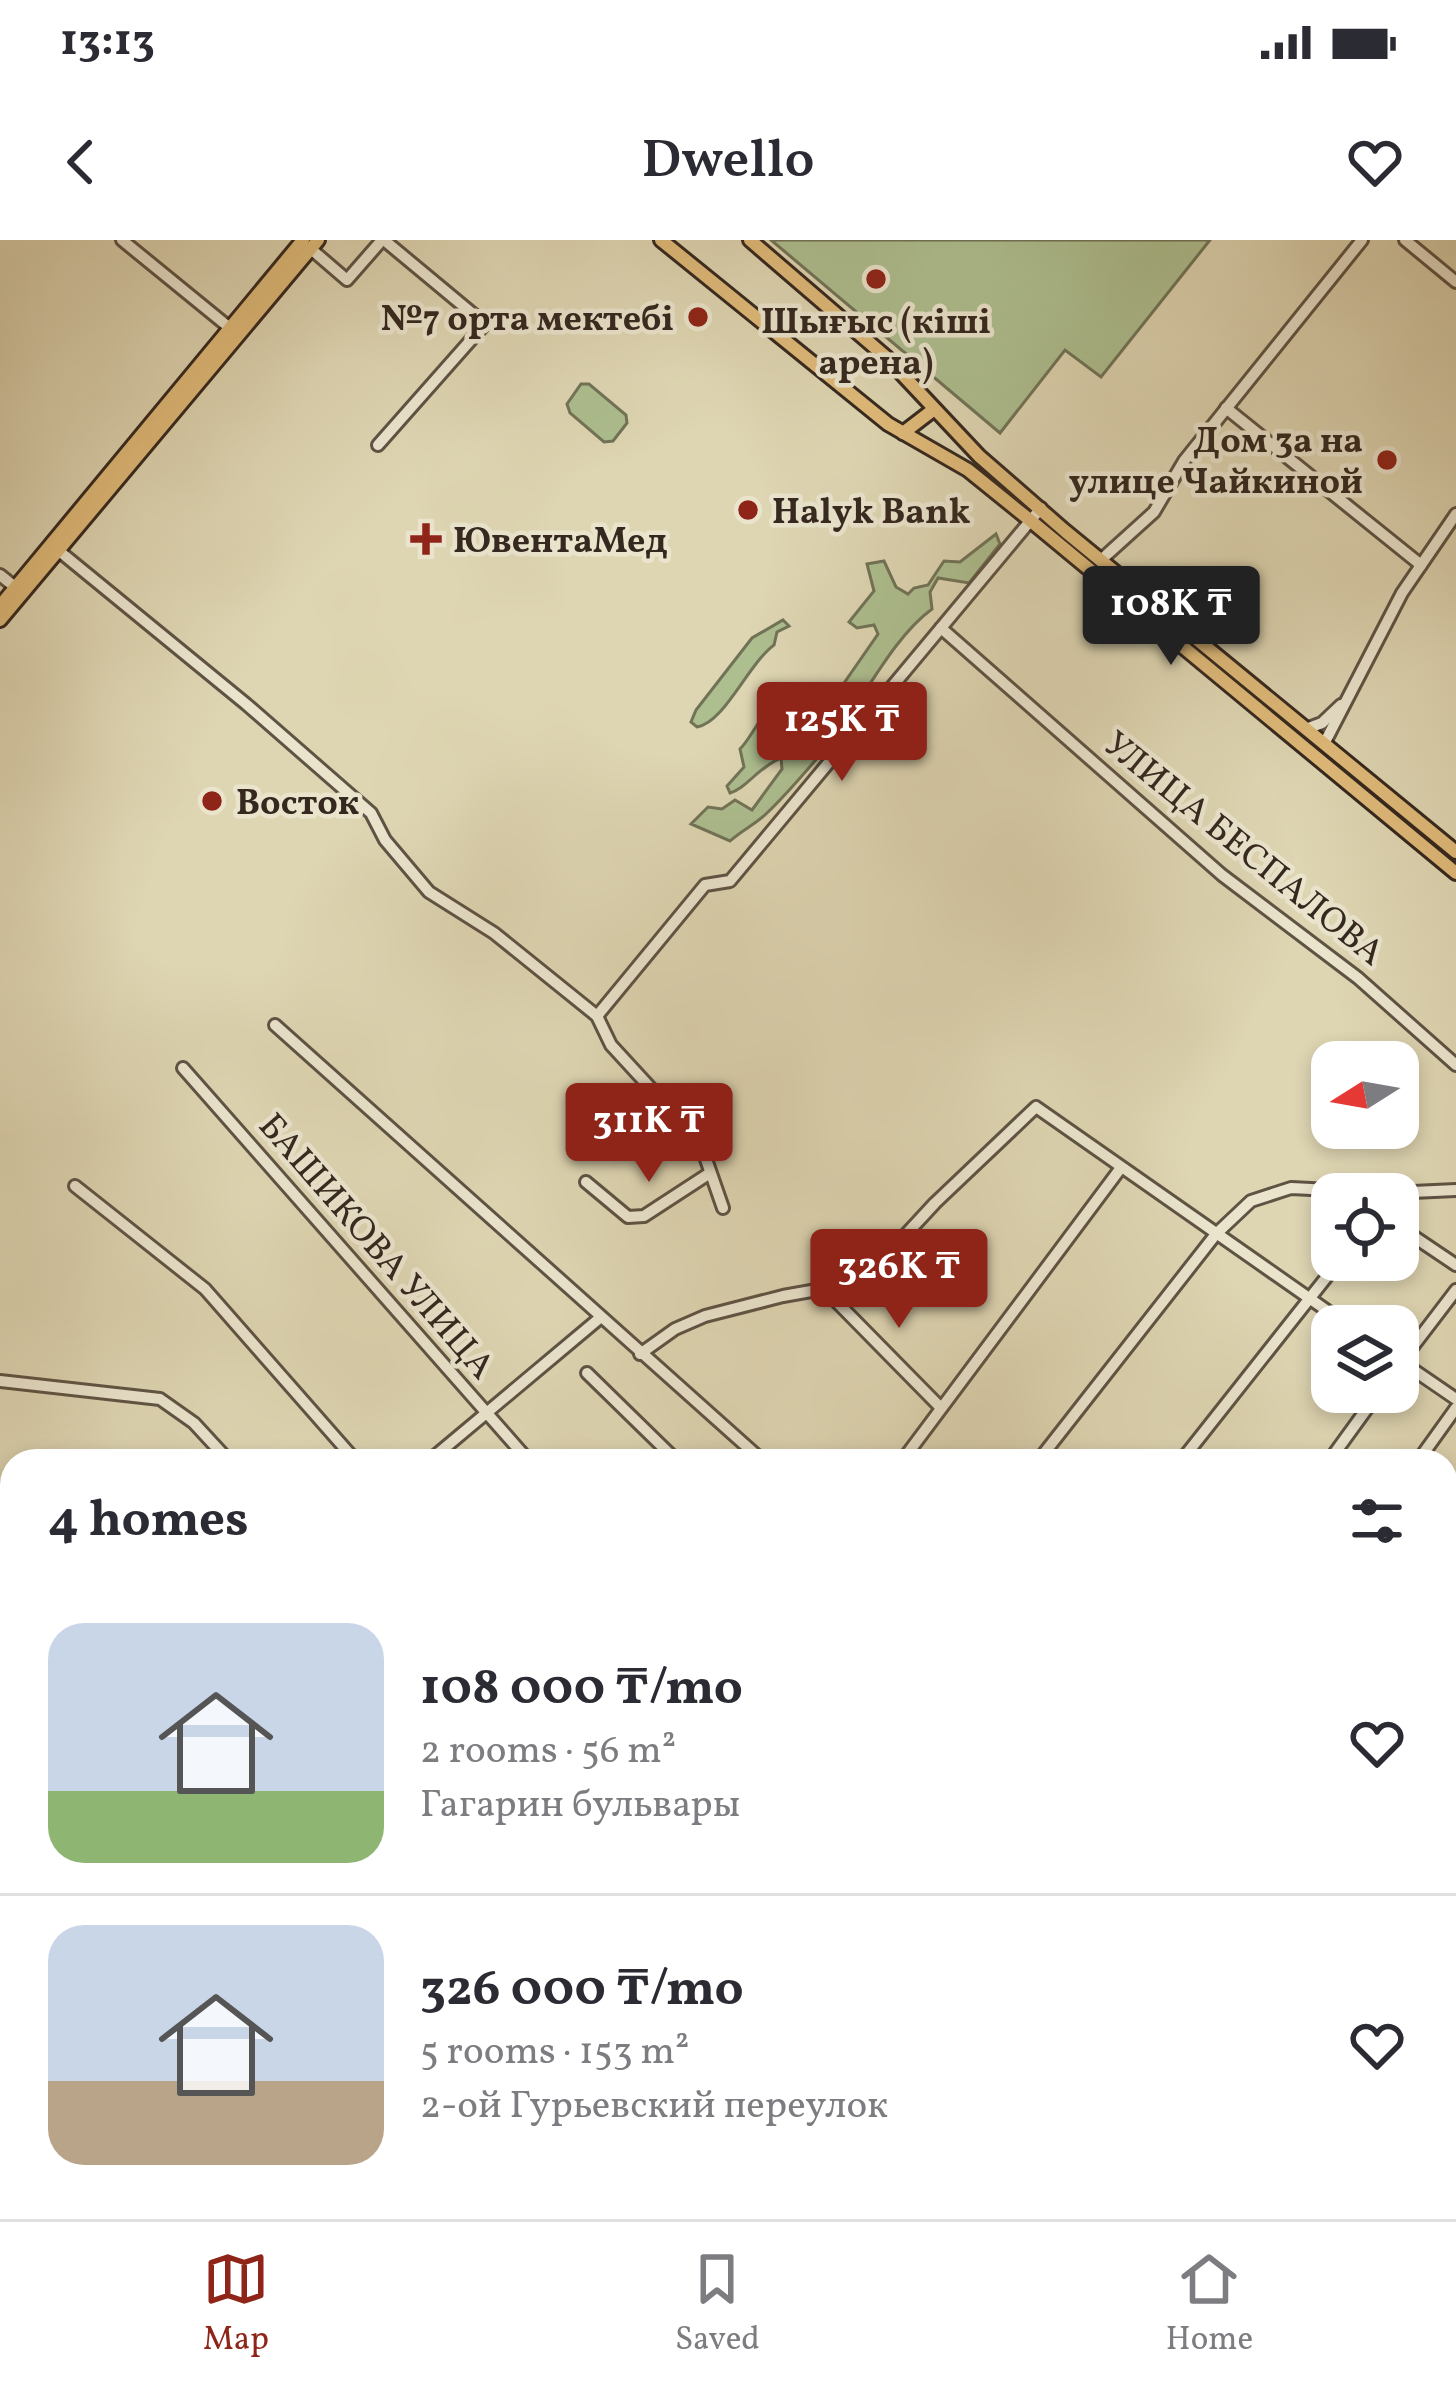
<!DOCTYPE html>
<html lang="en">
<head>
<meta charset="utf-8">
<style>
  body { margin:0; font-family:Vollkorn,serif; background:#f7f7f7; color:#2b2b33; height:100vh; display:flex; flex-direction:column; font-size:45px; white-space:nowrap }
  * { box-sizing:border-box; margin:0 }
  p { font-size:39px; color:#7c7c81 }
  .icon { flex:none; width:66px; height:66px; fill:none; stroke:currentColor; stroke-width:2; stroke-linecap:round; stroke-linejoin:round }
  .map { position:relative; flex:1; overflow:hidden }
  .details { position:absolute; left:0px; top:1209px; width:1458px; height:771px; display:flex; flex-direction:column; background:#fff; border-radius:36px 36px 0 0; box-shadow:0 6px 18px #0003 }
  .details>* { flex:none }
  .needle { width:78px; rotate:259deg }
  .tools { position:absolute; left:1311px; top:801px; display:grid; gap:24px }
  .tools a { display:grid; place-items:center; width:108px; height:108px; border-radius:24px; background:#fff; box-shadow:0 6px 18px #0003; font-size:60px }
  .price { position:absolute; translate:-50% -102px; padding:0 27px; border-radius:12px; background:#8f2418; color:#fff; font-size:39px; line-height:78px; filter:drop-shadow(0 3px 6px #0008) }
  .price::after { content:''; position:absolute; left:50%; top:72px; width:36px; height:27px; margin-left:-18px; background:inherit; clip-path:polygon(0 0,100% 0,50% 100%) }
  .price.active { background:#222; color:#fff }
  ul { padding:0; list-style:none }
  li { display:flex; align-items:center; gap:36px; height:300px; padding:0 48px }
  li+li { border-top:3px solid #e1e1e2 }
  li span { display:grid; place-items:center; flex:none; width:336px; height:240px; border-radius:36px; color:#555 }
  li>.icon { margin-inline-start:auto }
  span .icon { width:144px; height:144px; fill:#fffc; stroke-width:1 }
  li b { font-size:51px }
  h2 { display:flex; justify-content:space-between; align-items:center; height:144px; padding:0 48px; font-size:51px }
  .status { display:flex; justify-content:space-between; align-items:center; height:84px; padding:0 60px; background:#fff; direction:ltr }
  .status svg { height:33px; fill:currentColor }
  header { display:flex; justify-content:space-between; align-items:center; height:156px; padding:0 48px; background:#fff; font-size:54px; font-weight:600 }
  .tab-bar { display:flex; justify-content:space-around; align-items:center; height:168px; border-top:3px solid #e1e1e2; background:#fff; font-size:33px; color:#7c7c81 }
  .tab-bar a { display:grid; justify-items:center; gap:6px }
  .tab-bar .active { color:#8f2418 }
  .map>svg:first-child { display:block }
  .green { fill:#adbe8f; stroke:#717357; stroke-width:3 }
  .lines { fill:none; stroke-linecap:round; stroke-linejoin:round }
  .minor-casing { stroke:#5f5344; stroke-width:16 }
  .major-casing { stroke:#35281f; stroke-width:18 }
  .minor { stroke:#eae4cd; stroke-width:10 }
  .major { stroke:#dfba79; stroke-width:12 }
  .poi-dot { fill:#8f2418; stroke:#eae4cd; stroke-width:4.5 }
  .labels { text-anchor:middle; stroke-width:9; stroke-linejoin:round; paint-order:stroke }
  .poi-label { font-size:36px; font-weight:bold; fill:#35281f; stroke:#eae4cd; text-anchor:start }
  .street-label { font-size:36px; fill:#35281f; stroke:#eae4cd }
</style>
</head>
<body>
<div class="status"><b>13:13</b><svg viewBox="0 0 49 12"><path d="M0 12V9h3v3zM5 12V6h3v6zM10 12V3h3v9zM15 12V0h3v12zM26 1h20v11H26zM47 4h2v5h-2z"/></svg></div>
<header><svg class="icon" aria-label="back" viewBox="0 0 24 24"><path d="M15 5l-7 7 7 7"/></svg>Dwello<svg class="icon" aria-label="heart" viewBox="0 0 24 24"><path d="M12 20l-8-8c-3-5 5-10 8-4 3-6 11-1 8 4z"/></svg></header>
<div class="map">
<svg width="1456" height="1979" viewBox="0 0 1456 1979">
  <rect width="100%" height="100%" fill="#ded5b2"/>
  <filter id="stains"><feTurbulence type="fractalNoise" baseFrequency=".00167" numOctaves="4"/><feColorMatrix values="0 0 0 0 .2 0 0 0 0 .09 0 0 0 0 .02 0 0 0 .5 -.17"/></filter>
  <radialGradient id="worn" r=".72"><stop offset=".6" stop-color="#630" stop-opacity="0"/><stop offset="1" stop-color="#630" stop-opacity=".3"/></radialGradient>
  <g class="green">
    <path d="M 771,0 L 1210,0 L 1101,137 L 1065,110 L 1000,193 Z"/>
    <path d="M 581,144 L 589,144 L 626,175 L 627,183 L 613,201 L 604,202 L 570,173 L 567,164 Z"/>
    <path d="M 996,294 L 1000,304 L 969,343 L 938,338 L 930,352 L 932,369 C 892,398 862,462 830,503 C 810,527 790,551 767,573 C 756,584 742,590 730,601 L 691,584 L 708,567 L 722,569 L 735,560 L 752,570 L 782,529 L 781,518 C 757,528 747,548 730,553 L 727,546 L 744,527 L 740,509 C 753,496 759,475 775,466 L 783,468 L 778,486 L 780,498 L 786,503 L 793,500 L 844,443 L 878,394 L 874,385 L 857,388 L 849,382 L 874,351 L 867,324 L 884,321 L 896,347 L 908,354 L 914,348 L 928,345 L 944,321 L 960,322 Z"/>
    <path d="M 783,380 L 789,386 L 777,392 L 774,405 C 748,424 725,482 697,487 L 691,482 L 696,470 L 752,398 Z"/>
  </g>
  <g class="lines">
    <g class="minor-casing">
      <g id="minor">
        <path d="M 122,0 L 236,93"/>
        <path d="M 1405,0 L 1456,42"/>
        <path d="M 311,9 L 347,40 L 382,0"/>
        <path d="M 1226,168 L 1421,325"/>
        <path d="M 378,205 L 485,84 L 384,0"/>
        <path d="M 53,306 L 246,464 L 371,573 L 385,600 L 429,652 L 494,693 L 597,776 L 611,805 L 700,902 L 723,968"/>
        <path d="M 1102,319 L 1154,272 L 1184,221 L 1362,0"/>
        <path d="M 0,335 L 15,347"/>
        <path d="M 941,388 L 1222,635 L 1358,738 L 1456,825"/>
        <path d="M 1306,489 L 1322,483 L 1341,465"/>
        <path d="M 1324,504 L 1402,353 L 1456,274"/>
        <path d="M 597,776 L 705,645 L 730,641 L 1041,268"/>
        <path d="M 275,785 L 763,1221"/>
        <path d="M 183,828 L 529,1221"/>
        <path d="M 586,942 L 628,977 L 644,976 L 710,933"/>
        <path d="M 75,946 L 205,1049 L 356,1221"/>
        <path d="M 1398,986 L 1456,1025"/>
        <path d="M 823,1048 L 941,1168"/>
        <path d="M 640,1114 L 675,1089 L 705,1076 L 783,1056 L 862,1042 L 935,963 L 1036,867 L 1349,1086"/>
        <path d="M 1399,1120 L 1456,1159"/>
        <path d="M 1398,1126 L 1456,1050"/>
        <path d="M 587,1133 L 677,1221"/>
        <path d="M 0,1141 L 160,1159 L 194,1183 L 229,1221"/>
        <path d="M 429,1221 L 601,1077"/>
        <path d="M 902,1221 L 1120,929"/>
        <path d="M 1038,1221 L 1216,994 L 1251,961 L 1291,948 L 1391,953 L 1456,950"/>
        <path d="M 1181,1221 L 1340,1020"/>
        <path d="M 1329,1221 L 1379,1152"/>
        <path d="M 1418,1221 L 1456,1168"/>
        <path d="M 1446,1284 L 1456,1268"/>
        <path d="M 7,1298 L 12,1303"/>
        <path d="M 0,1420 L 12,1430"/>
        <path d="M 1446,1457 L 1456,1445"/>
        <path d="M 0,1508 L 12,1494"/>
        <path d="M 0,1554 L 12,1564"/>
        <path d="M 0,1692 L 12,1702"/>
        <path d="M 1446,1756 L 1456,1744"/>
        <path d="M 1446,1808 L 1456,1818"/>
        <path d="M 0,1829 L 12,1840"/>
        <path d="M 1446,1941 L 1447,1942"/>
        <path d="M 324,1968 L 337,1979"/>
        <path d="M 650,1968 L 663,1979"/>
        <path d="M 801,1968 L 814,1979"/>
        <path d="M 935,1968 L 947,1979"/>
        <path d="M 1121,1968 L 1134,1979"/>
        <path d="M 1224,1968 L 1237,1979"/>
        <path d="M 1330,1968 L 1343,1979"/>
        <path d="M 0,1969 L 11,1979"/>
        <path d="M 65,1979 L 75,1968"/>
        <path d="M 459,1979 L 468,1968"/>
        <path d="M 775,1979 L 782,1968"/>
      </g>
    </g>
    <g class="major-casing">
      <g id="major">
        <path d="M 661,0 L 888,184 L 968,230 L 1031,281 L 1456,633"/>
        <path d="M 750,0 L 886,117 L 979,216 L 1065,291 L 1456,612"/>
        <path d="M 903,193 L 933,170"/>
        <path d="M 0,366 L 303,0"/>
        <path d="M 0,380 L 318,0"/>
        <path d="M 1446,1607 L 1456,1595"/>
        <path d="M 1144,1979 L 1152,1968"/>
      </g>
    </g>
    <use href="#minor" class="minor"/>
    <use href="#major" class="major"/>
  </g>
  <g class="poi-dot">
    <circle cx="876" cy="39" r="12"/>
    <circle cx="698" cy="77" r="12"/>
    <circle cx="1387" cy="220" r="12"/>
    <circle cx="748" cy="270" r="12"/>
    <path d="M420 281h12v12h12v12h-12v12h-12v-12h-12v-12h12z"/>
    <circle cx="212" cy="561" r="12"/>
  </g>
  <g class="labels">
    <g class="poi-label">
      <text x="674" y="90" text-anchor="end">№7 орта мектебі</text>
      <text x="876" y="93" text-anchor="middle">Шығыс (кіші<tspan x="876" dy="41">арена)</tspan></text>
      <text x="1363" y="212" text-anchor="end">Дом 3а на<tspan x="1363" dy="41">улице Чайкиной</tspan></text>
      <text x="772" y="283">Halyk Bank</text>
      <text x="453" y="312">ЮвентаМед</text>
      <text x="236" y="574">Восток</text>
    </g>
    <g class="street-label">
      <text transform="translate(1245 607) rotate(39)" y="13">УЛИЦА БЕСПАЛОВА</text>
      <text transform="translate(378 1005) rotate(49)" y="13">БАШИКОВА УЛИЦА</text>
    </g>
  </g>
  <rect width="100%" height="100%" filter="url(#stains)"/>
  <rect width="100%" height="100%" fill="url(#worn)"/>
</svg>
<div class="tools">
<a><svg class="needle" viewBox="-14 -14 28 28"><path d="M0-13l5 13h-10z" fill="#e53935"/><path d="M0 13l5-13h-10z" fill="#7c7c81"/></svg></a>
<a><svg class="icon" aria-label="locate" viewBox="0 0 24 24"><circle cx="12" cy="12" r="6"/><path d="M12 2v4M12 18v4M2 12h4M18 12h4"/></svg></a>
<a><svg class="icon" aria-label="layers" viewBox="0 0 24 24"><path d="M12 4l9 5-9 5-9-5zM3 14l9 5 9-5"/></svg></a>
</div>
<b class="price active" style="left:1171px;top:428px">108K ₸</b>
<b class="price" style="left:842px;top:544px">125K ₸</b>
<b class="price" style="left:649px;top:945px">311K ₸</b>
<b class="price" style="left:899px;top:1091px">326K ₸</b>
<section class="details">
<h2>4 homes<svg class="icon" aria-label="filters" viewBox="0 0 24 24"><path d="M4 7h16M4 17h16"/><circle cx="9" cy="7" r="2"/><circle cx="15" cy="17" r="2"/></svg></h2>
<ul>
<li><span style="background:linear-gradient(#c9d6e8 70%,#8fb573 0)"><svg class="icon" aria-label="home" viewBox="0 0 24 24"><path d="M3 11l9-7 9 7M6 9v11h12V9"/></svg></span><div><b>108 000 ₸/mo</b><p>2 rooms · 56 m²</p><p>Гагарин бульвары</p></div><svg class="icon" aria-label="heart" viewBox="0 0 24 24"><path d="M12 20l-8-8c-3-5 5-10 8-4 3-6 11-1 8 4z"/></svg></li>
<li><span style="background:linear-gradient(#c9d6e8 65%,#b9a48a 0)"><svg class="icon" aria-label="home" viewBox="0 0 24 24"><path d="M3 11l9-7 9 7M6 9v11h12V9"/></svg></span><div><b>326 000 ₸/mo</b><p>5 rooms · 153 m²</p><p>2-ой Гурьевский переулок</p></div><svg class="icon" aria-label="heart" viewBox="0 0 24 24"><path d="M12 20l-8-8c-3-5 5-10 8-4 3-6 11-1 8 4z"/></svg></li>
</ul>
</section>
</div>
<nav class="tab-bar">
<a class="active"><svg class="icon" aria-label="map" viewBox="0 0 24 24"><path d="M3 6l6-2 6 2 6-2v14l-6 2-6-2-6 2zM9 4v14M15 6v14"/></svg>Map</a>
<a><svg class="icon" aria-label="saved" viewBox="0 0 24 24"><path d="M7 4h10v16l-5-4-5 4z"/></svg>Saved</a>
<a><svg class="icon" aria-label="home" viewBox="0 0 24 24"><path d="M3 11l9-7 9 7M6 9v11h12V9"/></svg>Home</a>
</nav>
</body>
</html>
